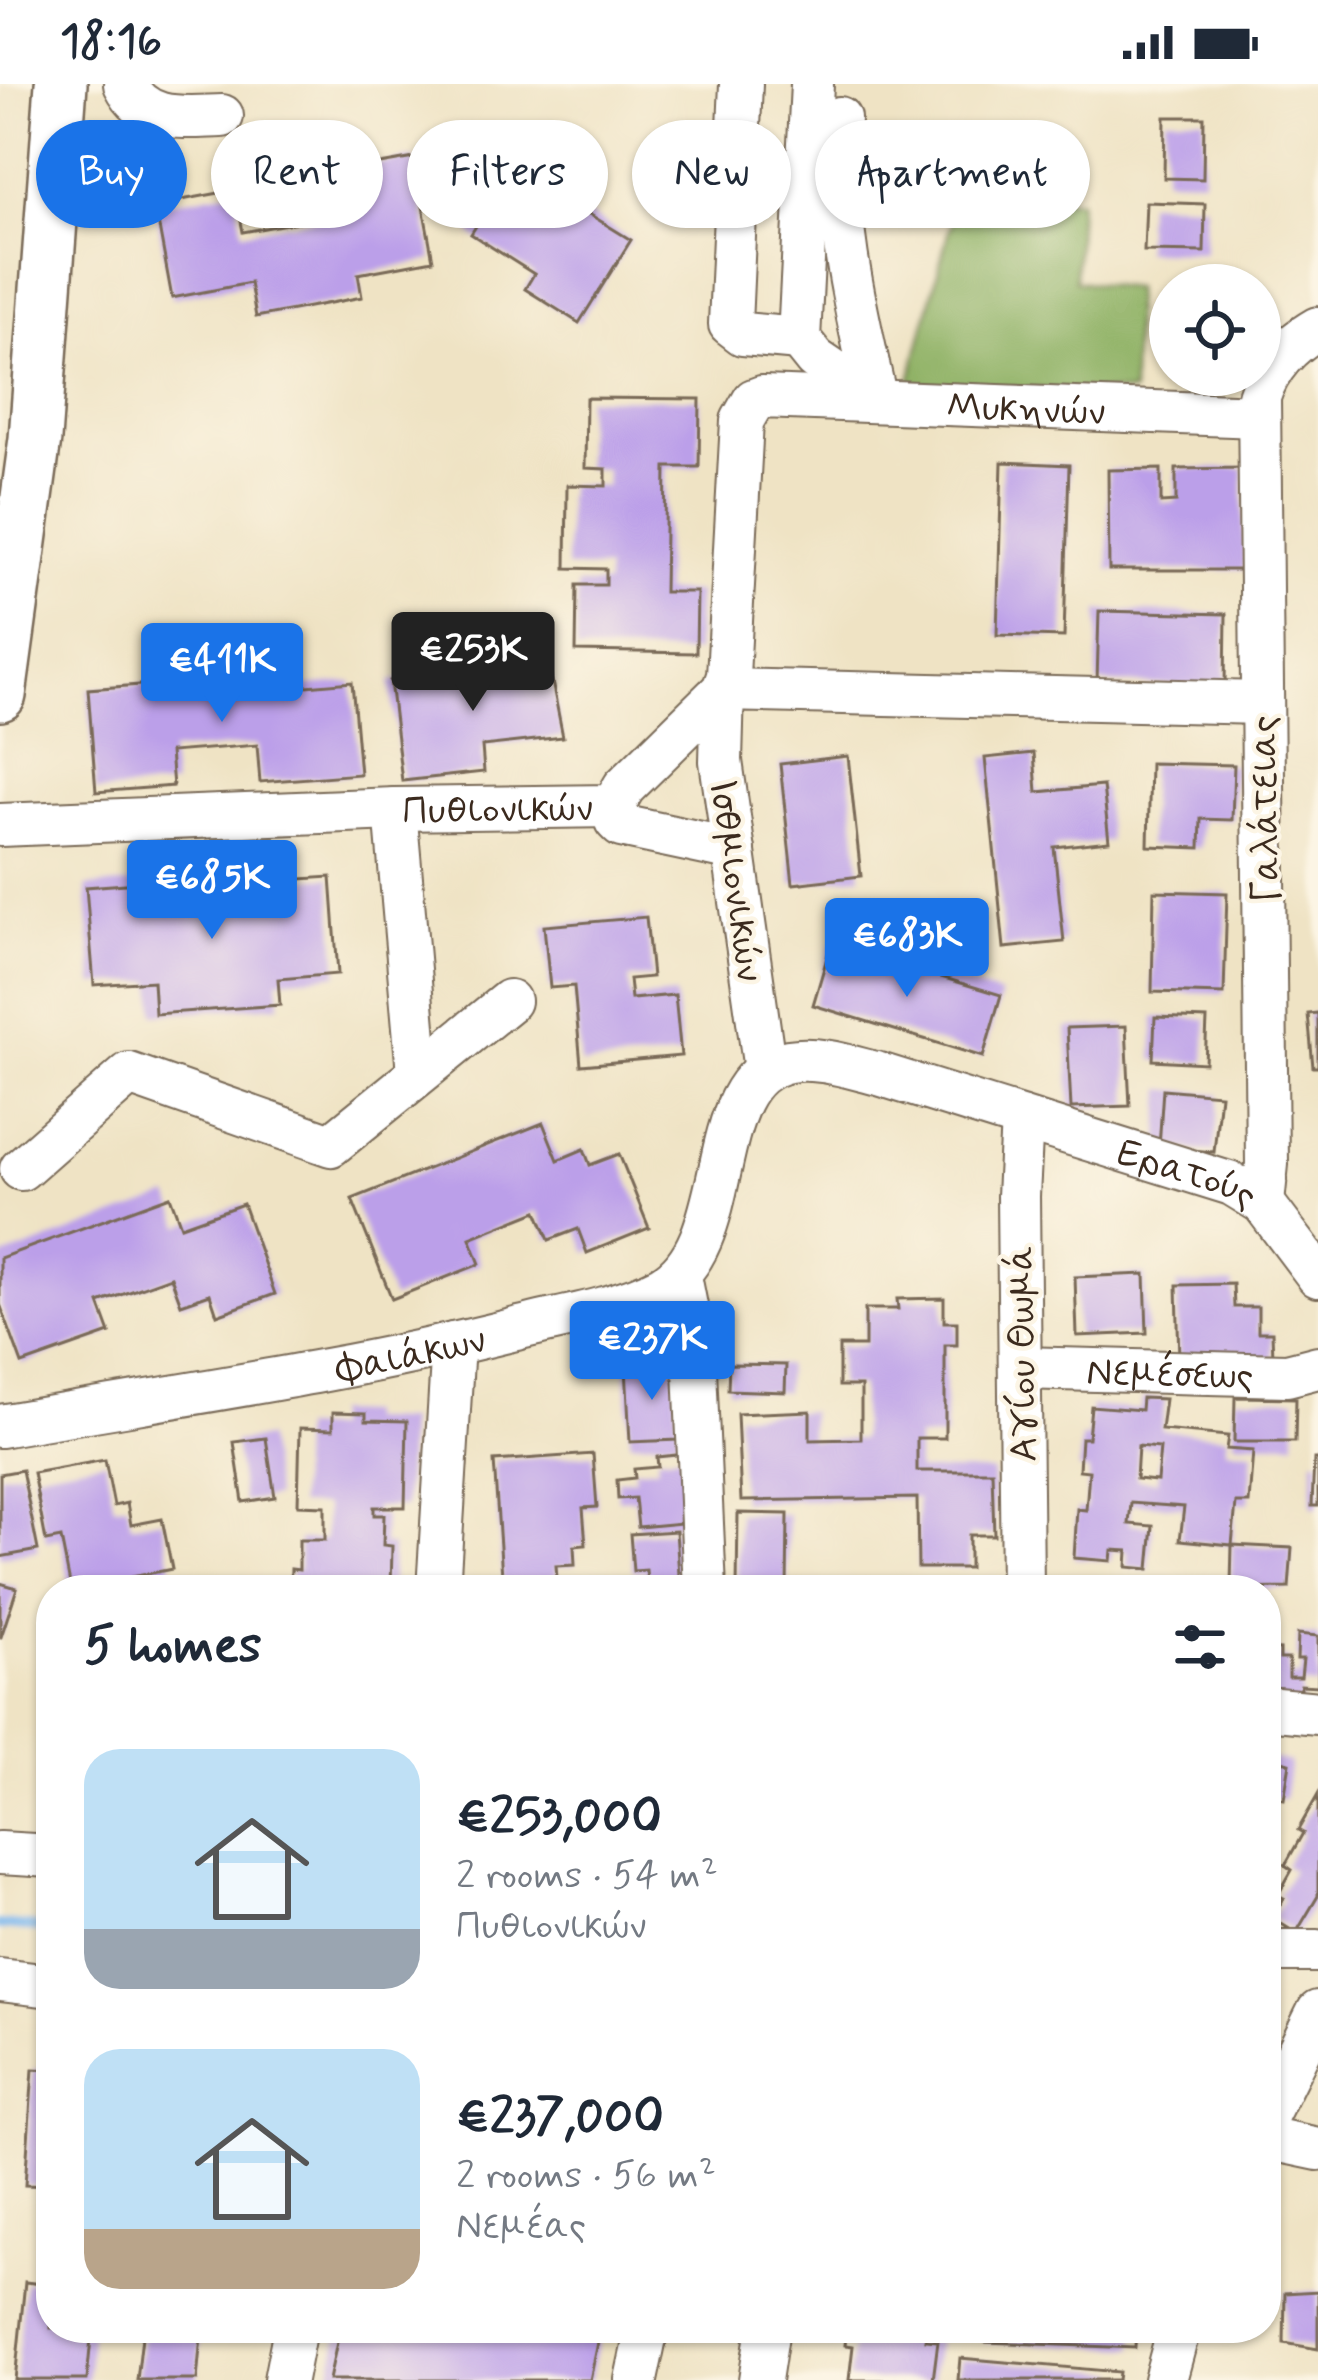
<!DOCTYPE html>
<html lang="en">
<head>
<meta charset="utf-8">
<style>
  body { margin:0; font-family:Mynerve,sans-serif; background:#f6f6f7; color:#1f2937; height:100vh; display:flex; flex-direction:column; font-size:45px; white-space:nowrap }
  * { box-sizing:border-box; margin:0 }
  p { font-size:39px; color:#747a83 }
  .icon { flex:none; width:66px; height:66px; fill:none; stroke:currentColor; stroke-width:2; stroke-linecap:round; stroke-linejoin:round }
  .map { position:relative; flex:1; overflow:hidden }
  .sheet { position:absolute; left:36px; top:1491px; width:1245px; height:768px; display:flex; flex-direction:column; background:#fff; border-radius:48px; box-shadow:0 3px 9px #0004 }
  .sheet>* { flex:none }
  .top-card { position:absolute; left:36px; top:36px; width:1248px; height:108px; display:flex; gap:24px }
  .controls { position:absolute; left:1149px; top:180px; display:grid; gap:24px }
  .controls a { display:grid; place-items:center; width:132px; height:132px; border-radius:50%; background:#fff; box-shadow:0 3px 9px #0004; font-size:60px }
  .price { position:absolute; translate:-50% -102px; padding:0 27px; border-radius:12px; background:#1a73e8; color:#fff; font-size:39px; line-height:78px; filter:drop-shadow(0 3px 6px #0008) }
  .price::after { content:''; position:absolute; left:50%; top:72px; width:36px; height:27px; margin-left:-18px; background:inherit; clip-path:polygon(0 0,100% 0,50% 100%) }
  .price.active { background:#222; color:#fff }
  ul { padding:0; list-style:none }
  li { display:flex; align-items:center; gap:36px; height:300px; padding:0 48px }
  li span { display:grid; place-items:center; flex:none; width:336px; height:240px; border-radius:36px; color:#555 }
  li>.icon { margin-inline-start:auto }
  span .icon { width:144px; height:144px; fill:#fffc; stroke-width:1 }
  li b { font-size:51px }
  h2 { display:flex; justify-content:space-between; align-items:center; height:144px; padding:0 48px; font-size:51px }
  .chip { padding:0 42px; border-radius:54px; background:#fff; box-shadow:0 3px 9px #0004; font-size:42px; line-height:108px }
  .chip.active { background:#1a73e8; color:#fff }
  .status { display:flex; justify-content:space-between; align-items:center; height:84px; padding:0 60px; background:#fff; direction:ltr }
  .status svg { height:33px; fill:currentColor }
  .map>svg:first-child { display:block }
  .forest { fill:#90b266; stroke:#666e42; stroke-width:3 }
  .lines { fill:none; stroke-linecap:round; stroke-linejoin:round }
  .stream { stroke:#7cb7ee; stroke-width:10 }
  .building { fill:#bb9fe9; fill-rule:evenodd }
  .minor-casing { stroke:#7a6b58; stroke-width:46 }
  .major-casing { stroke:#7a6b58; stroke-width:56 }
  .minor { stroke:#fff; stroke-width:42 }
  .major { stroke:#fff; stroke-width:51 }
  .labels { text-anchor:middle; stroke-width:9; stroke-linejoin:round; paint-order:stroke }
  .street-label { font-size:39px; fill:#3b2a1e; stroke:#fcf5e5 }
</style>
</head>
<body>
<div class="status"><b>18:16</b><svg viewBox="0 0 49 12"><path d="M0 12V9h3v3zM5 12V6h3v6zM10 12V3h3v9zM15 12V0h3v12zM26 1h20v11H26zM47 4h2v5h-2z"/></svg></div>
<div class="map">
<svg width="1318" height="2296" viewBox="0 0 1318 2296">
  <rect width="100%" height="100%" fill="#fcf5e5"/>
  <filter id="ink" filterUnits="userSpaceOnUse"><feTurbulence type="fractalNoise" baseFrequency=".00833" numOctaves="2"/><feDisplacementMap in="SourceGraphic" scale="24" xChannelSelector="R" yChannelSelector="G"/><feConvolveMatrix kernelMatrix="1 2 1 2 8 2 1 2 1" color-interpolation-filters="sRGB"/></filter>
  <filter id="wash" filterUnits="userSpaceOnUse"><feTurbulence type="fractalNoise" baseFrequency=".004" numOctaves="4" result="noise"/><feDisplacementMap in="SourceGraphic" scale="48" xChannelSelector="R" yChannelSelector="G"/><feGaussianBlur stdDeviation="2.7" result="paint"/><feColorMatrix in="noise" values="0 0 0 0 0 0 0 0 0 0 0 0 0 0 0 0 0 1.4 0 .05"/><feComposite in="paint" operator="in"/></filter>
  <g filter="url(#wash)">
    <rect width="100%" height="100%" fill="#efe3c4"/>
    <path class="forest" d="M 960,103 L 1079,116 L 1075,197 L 1134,204 L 1132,309 L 909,300 Z"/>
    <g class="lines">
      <path class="stream" d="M 0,1841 L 51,1845"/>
    </g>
    <g id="blocks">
      <g class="building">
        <path d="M 1165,33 L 1204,33 L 1203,95 L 1164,94 Z"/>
        <path d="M 533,51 L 588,85 L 568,117 L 631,156 L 579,239 L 525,205 L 534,190 L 471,150 Z"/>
        <path d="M 414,74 L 433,176 L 358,190 L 362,213 L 256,233 L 250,199 L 172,214 L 155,121 L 235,106 L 243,148 L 353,128 L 346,86 Z"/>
        <path d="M 1146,118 L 1205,120 L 1204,168 L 1144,167 Z"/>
        <path d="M 586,314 L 700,315 L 699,383 L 666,383 L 664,508 L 697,508 L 696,569 L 576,567 L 577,501 L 606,501 L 606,485 L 566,484 L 567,401 L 606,402 L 606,385 L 585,384 Z"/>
        <path d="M 1002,378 L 1069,381 L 1064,553 L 997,551 Z"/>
        <path d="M 1243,384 L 1244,486 L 1109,486 L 1108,386 L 1161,385 L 1161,419 L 1176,418 L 1176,385 Z"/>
        <path d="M 1099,527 L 1226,530 L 1225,602 L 1097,599 Z"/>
        <path d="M 546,567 L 563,653 L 482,662 L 484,688 L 402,697 L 390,597 L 481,587 L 480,574 Z"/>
        <path d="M 269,573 L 271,605 L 352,598 L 360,690 L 260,698 L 257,661 L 170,668 L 173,702 L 96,708 L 88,605 L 179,598 L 177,580 Z"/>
        <path d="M 1034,669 L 1037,708 L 1103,702 L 1109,757 L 1054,763 L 1064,858 L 1004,864 L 985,674 Z"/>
        <path d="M 848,672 L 861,792 L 793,800 L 780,680 Z"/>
        <path d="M 1150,679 L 1234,681 L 1232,736 L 1201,735 L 1200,764 L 1148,762 Z"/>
        <path d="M 331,793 L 338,890 L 278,895 L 280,921 L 155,930 L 153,897 L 94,901 L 86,803 L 179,796 L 181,826 L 241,822 L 239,799 Z"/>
        <path d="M 1154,807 L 1227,809 L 1224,910 L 1152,908 Z"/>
        <path d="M 646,833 L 652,893 L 629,895 L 631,915 L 675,911 L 681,972 L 581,981 L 574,902 L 550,904 L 544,842 Z"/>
        <path d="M 831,860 L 1001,911 L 983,973 L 813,921 Z"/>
        <path d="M 1318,929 L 1318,983 L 1313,983 L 1308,930 Z"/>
        <path d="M 1155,933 L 1207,935 L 1205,979 L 1153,976 Z"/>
        <path d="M 1126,942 L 1130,1022 L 1071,1024 L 1067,944 Z"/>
        <path d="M 1163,1005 L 1220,1010 L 1214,1068 L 1159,1063 Z"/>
        <path d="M 543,1039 L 558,1076 L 584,1065 L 590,1081 L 619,1070 L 649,1144 L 587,1169 L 578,1145 L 549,1156 L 537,1127 L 470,1154 L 480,1180 L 392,1215 L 352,1115 Z"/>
        <path d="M 170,1112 L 181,1142 L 243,1120 L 275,1210 L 217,1231 L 210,1210 L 181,1220 L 171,1193 L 99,1219 L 110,1249 L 22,1280 L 0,1220 L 0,1174 Z"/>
        <path d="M 1145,1190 L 1147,1249 L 1077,1252 L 1075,1193 Z"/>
        <path d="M 1233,1200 L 1234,1223 L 1258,1223 L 1258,1248 L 1272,1248 L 1273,1275 L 1179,1277 L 1177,1201 Z"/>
        <path d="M 944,1214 L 944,1238 L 957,1238 L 957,1261 L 945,1261 L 945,1354 L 917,1354 L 917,1387 L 992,1387 L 994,1451 L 969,1451 L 969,1484 L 918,1484 L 917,1414 L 741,1417 L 737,1330 L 810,1327 L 810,1356 L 861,1355 L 861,1302 L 839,1302 L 839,1262 L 865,1262 L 865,1225 L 898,1225 L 897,1215 Z"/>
        <path d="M 674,1280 L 678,1356 L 630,1358 L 626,1283 Z"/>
        <path d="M 729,1280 L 786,1281 L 785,1308 L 728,1306 Z"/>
        <path d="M 1235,1313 L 1296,1314 L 1295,1358 L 1234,1358 Z"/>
        <path d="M 1142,1314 L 1165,1315 L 1161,1346 L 1228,1352 L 1226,1365 L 1253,1367 L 1249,1419 L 1236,1419 L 1232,1461 L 1180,1456 L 1184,1423 L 1131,1419 L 1129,1440 L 1153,1442 L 1149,1485 L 1127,1483 L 1128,1467 L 1112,1466 L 1111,1477 L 1074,1474 L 1077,1425 L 1086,1426 L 1089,1387 L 1079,1386 L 1081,1354 L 1088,1354 L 1091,1322 L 1141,1326 ZM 1138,1362 L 1160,1364 L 1157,1397 L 1136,1395 Z"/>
        <path d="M 333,1328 L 366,1329 L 366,1336 L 407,1337 L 405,1423 L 374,1423 L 374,1431 L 384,1431 L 383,1461 L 392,1462 L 391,1506 L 290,1506 L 291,1485 L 299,1486 L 299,1456 L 325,1456 L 325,1422 L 298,1421 L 300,1344 L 333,1345 Z"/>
        <path d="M 266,1354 L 275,1413 L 243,1418 L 234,1358 Z"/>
        <path d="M 593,1370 L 597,1423 L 583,1424 L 586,1461 L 574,1462 L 575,1481 L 556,1482 L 558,1506 L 503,1506 L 494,1377 Z"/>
        <path d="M 686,1370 L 693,1438 L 638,1443 L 635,1414 L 618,1415 L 617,1396 L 635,1394 L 634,1385 L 658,1383 L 657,1373 Z"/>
        <path d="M 1314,1375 L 1318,1375 L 1318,1422 L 1312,1422 Z"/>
        <path d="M 105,1376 L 114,1422 L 127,1419 L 131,1441 L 162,1435 L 172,1485 L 71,1505 L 61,1454 L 46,1457 L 33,1389 Z"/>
        <path d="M 22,1386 L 38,1466 L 0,1473 L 0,1390 Z"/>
        <path d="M 738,1429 L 788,1430 L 787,1506 L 737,1506 Z"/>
        <path d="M 676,1447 L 680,1506 L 648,1506 L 646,1486 L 633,1487 L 630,1450 Z"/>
        <path d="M 1232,1461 L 1292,1464 L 1289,1504 L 1193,1506 L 1194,1498 L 1231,1501 Z"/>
        <path d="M 0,1499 L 17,1504 L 1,1553 L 0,1553 Z"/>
        <path d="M 1298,1550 L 1318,1552 L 1318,1602 L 1301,1601 L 1301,1621 L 1266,1621 L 1266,1565 L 1280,1566 L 1280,1575 L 1289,1575 L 1289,1593 L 1301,1593 L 1303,1575 L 1297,1575 Z"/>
        <path d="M 1266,1673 L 1290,1679 L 1284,1715 L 1266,1711 Z"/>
        <path d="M 1318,1711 L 1318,1812 L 1296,1849 L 1272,1834 L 1284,1814 L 1278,1811 L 1292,1786 L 1285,1781 L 1303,1749 L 1298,1746 Z"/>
        <path d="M 33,1985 L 51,1986 L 51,2102 L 25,2101 Z"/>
        <path d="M 48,2144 L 51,2144 L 51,2244 L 92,2244 L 87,2296 L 15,2296 L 25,2198 L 42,2200 Z"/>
        <path d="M 1318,2207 L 1318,2265 L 1284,2259 L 1285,2209 Z"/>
        <path d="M 143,2244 L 194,2244 L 193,2252 L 201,2252 L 197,2296 L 137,2296 Z"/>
        <path d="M 340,2244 L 601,2244 L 590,2296 L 329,2296 Z"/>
        <path d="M 847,2244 L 928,2245 L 926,2256 L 938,2257 L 933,2296 L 849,2296 L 853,2262 L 845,2261 Z"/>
        <path d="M 986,2244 L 1136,2244 L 1135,2264 L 985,2258 Z"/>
        <path d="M 960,2274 L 1119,2288 L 1118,2296 L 958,2296 Z"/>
      </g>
    </g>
  </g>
  <g filter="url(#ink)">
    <use href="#blocks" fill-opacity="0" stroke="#7a6b58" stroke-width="3"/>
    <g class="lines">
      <g class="minor-casing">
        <g id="minor">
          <path d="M 125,0 C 145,40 184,33 222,32"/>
          <path d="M 741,0 L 730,240 L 743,250 L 799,255"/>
          <path d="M 812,0 L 799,255 L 815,275 L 875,316"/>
          <path d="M 839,34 C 833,130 855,223 876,316"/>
          <path d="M 613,722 L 616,737 L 621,742 L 734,766"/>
          <path d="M 395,725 L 418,989"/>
          <path id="s1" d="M 0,741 L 395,725 L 613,722 L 624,703 L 723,606 L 728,592 L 742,337 L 754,316 L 762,313 L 1258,332"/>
          <path d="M 765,986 L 721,677 L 723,606 L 1262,619"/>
          <path d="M 21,1085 L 129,990 L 331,1061 L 509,917"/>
          <path d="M 1263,1119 L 1267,1080 L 1259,313 C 1269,282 1290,260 1318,244"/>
          <path d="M 680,1192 L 694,1263 L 705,1506"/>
          <path id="s2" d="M 1020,1284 L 1287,1291 L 1318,1283"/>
          <path id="s3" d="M 0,1342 C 170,1312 344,1288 512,1246 C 561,1233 616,1226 661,1203 C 741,1160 699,993 789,977 C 819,972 850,983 879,990 L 1232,1100 L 1263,1119 L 1318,1192"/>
          <path d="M 438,1506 L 453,1260"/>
          <path d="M 1022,1506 L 1018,1112 L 1022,1035"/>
          <path d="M 1266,1624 L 1318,1629"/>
          <path d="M 0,1769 L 51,1772"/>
          <path d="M 1266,1867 L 1318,1867"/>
          <path d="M 0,1896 L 51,1902"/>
          <path d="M 1266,2033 L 1318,1928"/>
          <path d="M 1266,2054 L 1318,2065"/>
          <path d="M 285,2296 L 295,2244"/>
          <path d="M 636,2296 L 647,2244"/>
          <path d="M 760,2296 L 768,2244"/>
          <path d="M 1165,2296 L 1179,2244"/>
        </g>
      </g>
      <g class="major-casing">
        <path id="major" d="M 0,611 L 35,355 L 61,0"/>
      </g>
      <use href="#minor" class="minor"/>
      <use href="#major" class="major"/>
    </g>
  </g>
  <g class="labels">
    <g class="street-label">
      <text dy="14" stroke="none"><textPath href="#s1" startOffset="1341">Μυκηνών</textPath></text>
      <text dy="14" stroke="none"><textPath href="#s1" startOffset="498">Πυθιονικών</textPath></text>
      <text transform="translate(1263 725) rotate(-91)" y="14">Γαλάτειας</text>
      <text transform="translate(738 796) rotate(82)" y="14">Ισθμιονικών</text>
      <text dy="14" stroke="none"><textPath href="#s3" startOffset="1365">Ερατούς</textPath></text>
      <text dy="14" stroke="none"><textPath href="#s3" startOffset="417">Φαιάκων</textPath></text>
      <text transform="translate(1020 1270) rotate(-91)" y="14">Αγίου Θωμά</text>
      <text dy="14" stroke="none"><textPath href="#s2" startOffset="150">Νεμέσεως</textPath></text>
    </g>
  </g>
</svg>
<div class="controls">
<a><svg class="icon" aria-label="locate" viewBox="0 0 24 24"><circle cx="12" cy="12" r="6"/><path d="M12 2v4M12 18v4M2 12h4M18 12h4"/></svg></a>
</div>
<b class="price active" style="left:473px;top:630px">€253K</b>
<b class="price" style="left:222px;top:641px">€411K</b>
<b class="price" style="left:212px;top:858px">€685K</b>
<b class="price" style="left:907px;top:916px">€683K</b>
<b class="price" style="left:652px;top:1319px">€237K</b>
<div class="top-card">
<a class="chip active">Buy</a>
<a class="chip">Rent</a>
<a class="chip">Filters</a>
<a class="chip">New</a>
<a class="chip">Apartment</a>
</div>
<section class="sheet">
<h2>5 homes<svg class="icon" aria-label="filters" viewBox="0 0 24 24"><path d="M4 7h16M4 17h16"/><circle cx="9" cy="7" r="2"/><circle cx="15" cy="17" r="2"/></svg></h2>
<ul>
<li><span style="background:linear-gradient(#bfe0f5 75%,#9aa5b1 0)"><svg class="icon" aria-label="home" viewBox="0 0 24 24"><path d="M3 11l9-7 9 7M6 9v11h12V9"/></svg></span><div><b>€253,000</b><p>2 rooms · 54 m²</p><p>Πυθιονικών</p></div></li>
<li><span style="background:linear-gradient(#bfe0f5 75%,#b9a48a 0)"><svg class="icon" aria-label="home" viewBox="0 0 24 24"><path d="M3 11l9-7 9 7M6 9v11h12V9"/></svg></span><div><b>€237,000</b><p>2 rooms · 56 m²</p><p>Νεμέας</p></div></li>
</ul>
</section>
</div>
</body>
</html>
